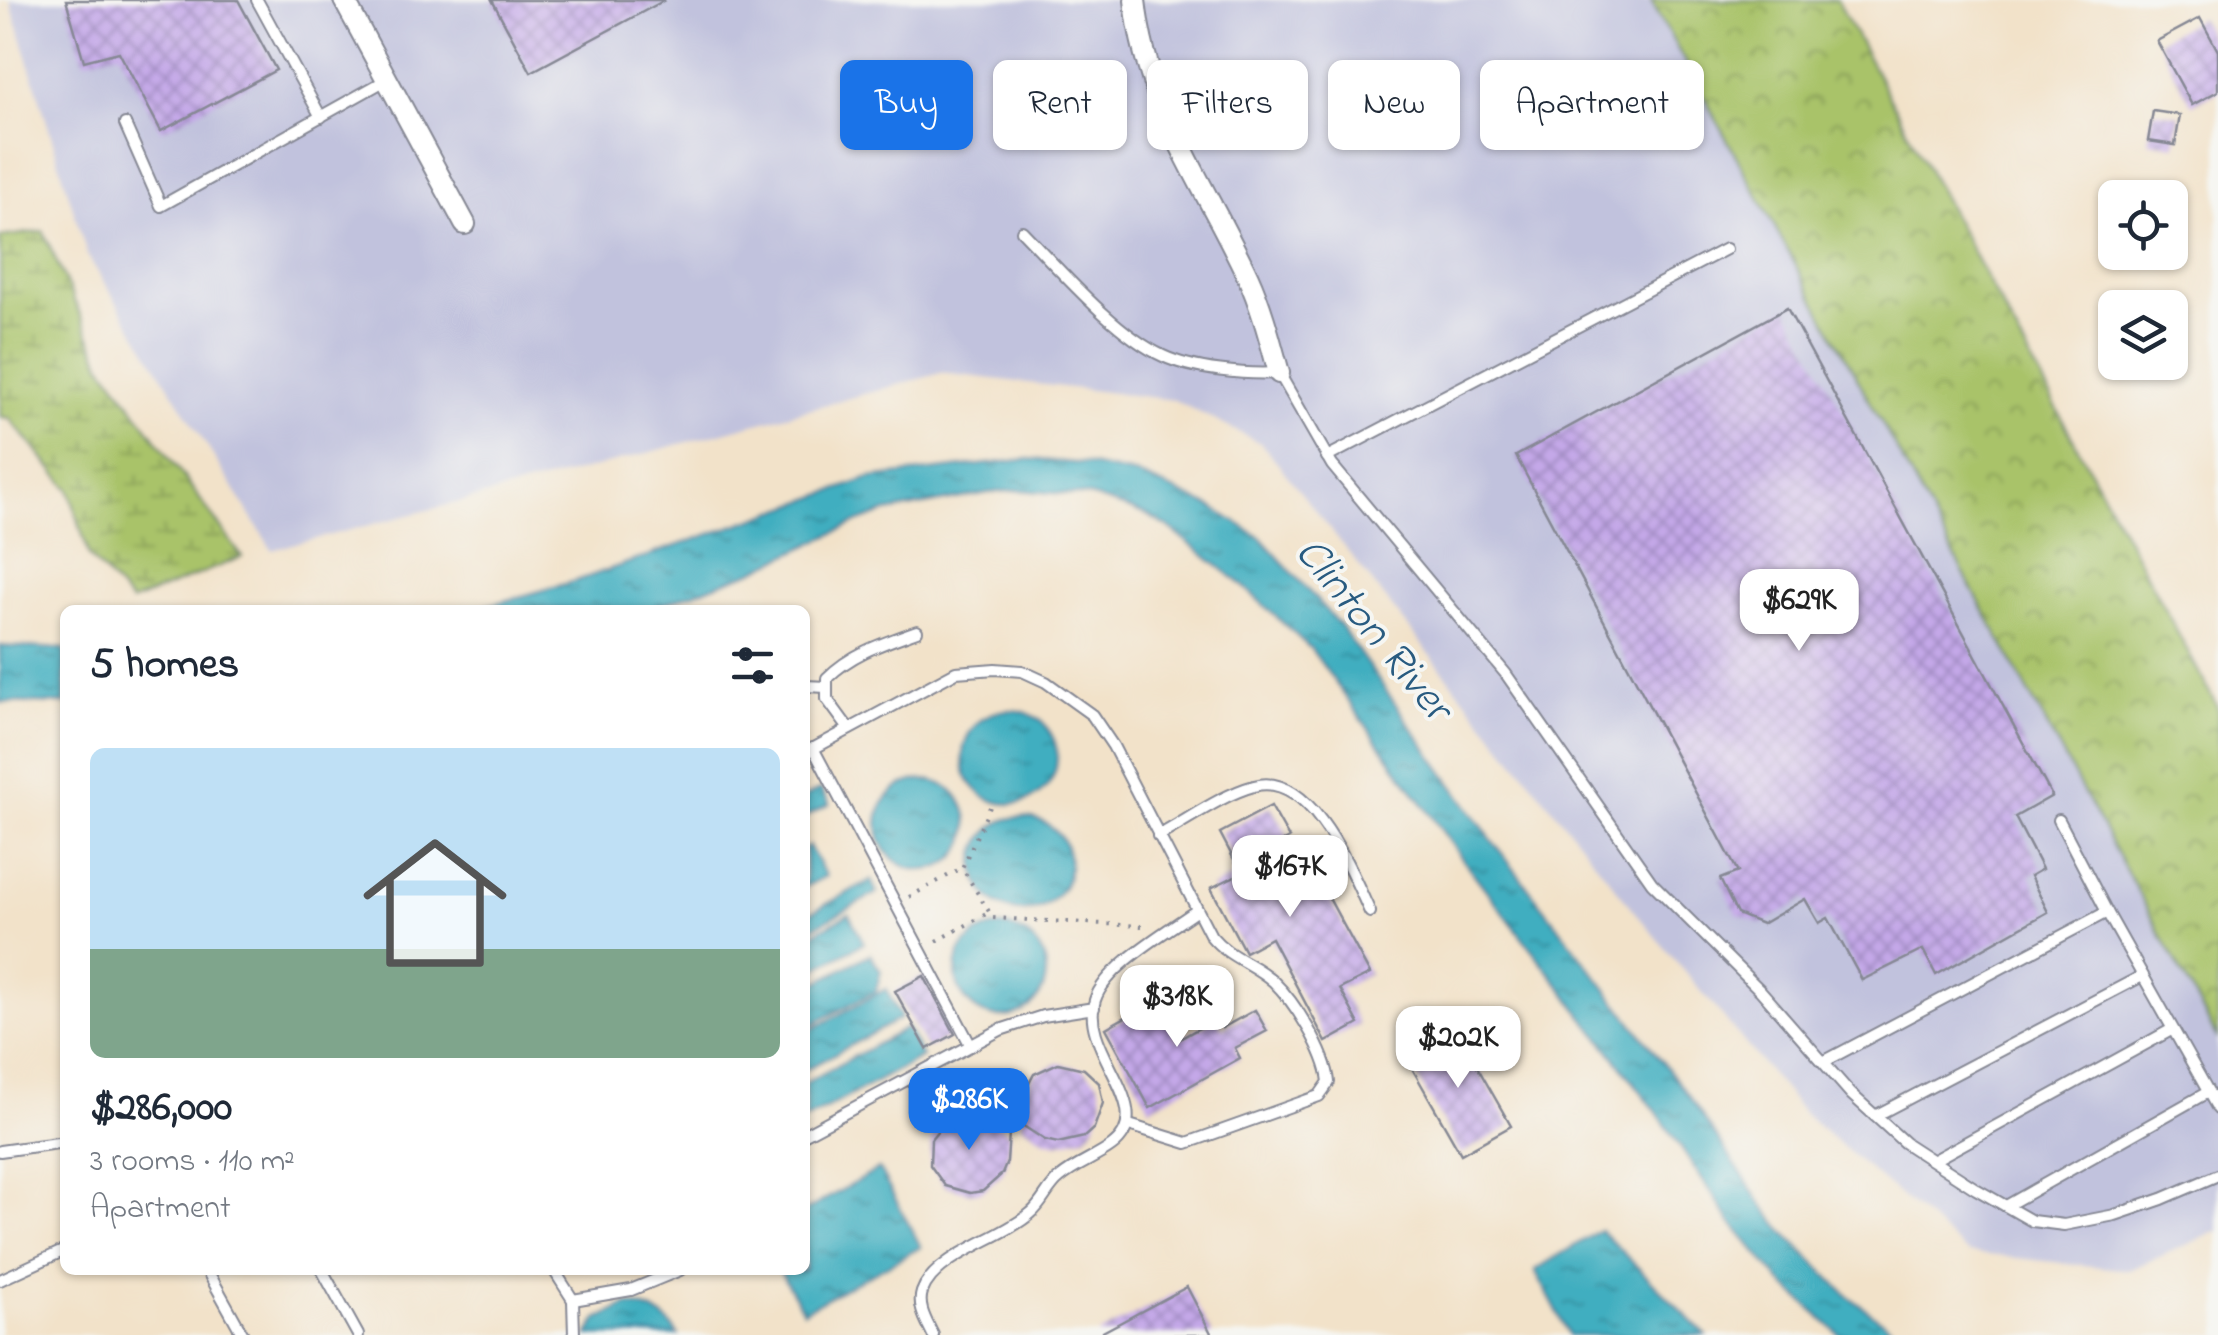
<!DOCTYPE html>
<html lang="en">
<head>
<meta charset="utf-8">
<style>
  body { margin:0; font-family:"Indie Flower",sans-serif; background:#f2f2f3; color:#1f2937; height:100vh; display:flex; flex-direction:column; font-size:38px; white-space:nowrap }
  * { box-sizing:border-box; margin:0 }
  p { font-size:32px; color:#747a83 }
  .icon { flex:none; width:55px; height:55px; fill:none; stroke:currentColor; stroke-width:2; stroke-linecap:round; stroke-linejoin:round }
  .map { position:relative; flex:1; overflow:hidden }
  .drawer { position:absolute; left:60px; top:605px; width:750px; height:670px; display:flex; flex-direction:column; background:#fff; border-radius:15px; box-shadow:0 2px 8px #0004 }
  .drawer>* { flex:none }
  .banner { position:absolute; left:840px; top:60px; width:950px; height:90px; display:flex; gap:20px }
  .controls { position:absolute; left:2098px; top:180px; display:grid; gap:20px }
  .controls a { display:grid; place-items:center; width:90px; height:90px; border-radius:15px; background:#fff; box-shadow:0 2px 8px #0004; font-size:50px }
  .price { position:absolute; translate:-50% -85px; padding:0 22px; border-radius:20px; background:#fff; color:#222; font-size:32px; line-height:65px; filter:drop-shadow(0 2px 5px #0008) }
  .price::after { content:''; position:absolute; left:50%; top:60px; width:30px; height:22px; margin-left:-15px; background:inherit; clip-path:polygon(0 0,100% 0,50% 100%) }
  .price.on { background:#1a73e8; color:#fff }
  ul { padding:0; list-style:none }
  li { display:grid; align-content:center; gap:20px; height:530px; padding:0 30px }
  li span { display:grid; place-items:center; height:310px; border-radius:15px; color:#555 }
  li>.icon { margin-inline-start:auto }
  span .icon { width:180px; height:180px; fill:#fffc; stroke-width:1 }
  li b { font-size:42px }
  h2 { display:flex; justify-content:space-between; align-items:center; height:120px; padding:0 30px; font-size:42px }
  .pill { padding:0 35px; border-radius:15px; background:#fff; box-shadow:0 2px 8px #0004; font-size:35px; line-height:90px }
  .pill.on { background:#1a73e8; color:#fff }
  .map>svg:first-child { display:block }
  .industrial { fill:#c1c2dd }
  .wetland { fill:url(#wetland-marsh); stroke:#627964; stroke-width:2.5 }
  .park { fill:url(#park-crowns); stroke:#627964; stroke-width:2.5 }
  .water { fill:url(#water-ripples); stroke:#2e6e8f; stroke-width:2.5 }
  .building { fill:url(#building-cross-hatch) }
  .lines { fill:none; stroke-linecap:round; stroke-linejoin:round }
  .service-casing { stroke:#868894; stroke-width:14 }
  .minor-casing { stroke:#868894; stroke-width:24 }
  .path { stroke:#868894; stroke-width:4; stroke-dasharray:2.5 8; stroke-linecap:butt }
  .service { stroke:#fff; stroke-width:10 }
  .minor { stroke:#fff; stroke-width:20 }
  .labels { text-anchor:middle; stroke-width:8; stroke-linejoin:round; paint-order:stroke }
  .water-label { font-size:45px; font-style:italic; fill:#285b80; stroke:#f6f6f2 }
</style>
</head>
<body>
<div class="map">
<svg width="2218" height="1335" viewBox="0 0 2218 1335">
  <defs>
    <pattern id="wetland-marsh" width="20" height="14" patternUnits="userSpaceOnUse" patternTransform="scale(2.5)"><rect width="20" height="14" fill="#a9c369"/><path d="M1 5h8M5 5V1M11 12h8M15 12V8" fill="none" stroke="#899f5a"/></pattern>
    <pattern id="park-crowns" width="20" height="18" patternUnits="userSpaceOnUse" patternTransform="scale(2.5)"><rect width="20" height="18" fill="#a9c369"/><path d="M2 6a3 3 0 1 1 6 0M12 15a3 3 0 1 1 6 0" fill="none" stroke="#899f5a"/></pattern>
    <pattern id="water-ripples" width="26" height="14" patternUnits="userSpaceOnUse" patternTransform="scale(2.5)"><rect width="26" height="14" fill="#41aec0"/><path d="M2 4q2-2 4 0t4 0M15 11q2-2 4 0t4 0" fill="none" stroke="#368e9f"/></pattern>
    <pattern id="building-cross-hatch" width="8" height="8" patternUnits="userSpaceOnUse" patternTransform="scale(2.5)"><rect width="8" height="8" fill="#c4a8e8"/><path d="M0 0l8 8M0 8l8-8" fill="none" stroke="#9e89bf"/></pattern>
  </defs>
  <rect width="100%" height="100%" fill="#f6f6f2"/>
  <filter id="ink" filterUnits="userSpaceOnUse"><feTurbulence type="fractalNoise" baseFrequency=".01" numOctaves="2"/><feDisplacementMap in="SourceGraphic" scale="20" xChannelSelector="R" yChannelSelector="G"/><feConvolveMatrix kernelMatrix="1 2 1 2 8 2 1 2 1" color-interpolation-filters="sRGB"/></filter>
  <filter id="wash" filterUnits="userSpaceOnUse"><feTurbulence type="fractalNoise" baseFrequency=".0048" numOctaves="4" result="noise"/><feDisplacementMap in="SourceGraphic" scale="40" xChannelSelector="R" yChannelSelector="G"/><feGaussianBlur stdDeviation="2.25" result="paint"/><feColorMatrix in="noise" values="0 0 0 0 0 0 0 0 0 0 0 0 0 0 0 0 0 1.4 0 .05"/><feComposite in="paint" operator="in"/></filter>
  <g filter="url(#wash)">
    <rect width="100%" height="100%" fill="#f2e2c9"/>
    <path class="industrial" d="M 10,0 L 1652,0 L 2218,1039 L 2218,1231 L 2129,1270 L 1968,1253 L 1805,1115 L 1639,917 L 1262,444 L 1174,400 L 941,373 L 585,470 L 272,550 L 87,255 Z"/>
    <path class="wetland" d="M 43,231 L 103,366 L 242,557 L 131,602 L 89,556 L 69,489 L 9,418 L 0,417 L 0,237 Z"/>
    <path class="park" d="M 1651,0 L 1837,0 L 2218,708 L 2218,1039 Z"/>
    <g class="water">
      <path d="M 1029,459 L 1086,464 L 1138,475 L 1210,506 L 1260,537 L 1341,627 L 1491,839 L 1688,1095 L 1759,1200 L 1783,1231 L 1847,1295 L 1901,1335 L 1840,1335 L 1782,1283 L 1730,1221 L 1656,1111 L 1463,860 L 1311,649 L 1240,583 L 1168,527 L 1145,514 L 1089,496 L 1019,490 L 988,493 L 887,512 L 856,523 L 753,571 L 648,610 L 472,610 L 579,580 L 870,478 Z"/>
      <path d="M 0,646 L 65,649 L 65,704 L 0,702 Z"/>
      <circle cx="1010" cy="757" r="47"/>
      <circle cx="923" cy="825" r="45"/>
      <path d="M 821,789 L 830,804 L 805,817 L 805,797 Z"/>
      <circle cx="1022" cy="864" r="47"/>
      <path d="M 809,846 L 826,876 L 805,887 L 805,848 Z"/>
      <path d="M 871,880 L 877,893 L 805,932 L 805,916 Z"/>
      <path d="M 849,914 L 864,943 L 805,974 L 805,938 Z"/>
      <circle cx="1001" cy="972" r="45"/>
      <path d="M 870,954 L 881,971 L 876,991 L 805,1028 L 805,989 Z"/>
      <path d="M 886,989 L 901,1018 L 805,1070 L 805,1033 Z"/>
      <path d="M 907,1028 L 922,1057 L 805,1120 L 805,1083 Z"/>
      <path d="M 879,1169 L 921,1247 L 803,1311 L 779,1270 L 805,1270 L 805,1211 Z"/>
      <path d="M 1600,1230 L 1706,1335 L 1569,1335 L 1535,1270 Z"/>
      <path d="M 627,1305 C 651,1307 665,1314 678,1335 L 588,1335 L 598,1319 Z"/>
    </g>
    <g id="blocks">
      <g class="building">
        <path d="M 66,0 L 238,0 L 276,70 L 161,131 L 119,52 L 84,61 Z"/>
        <path d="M 492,0 L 665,0 L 531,72 Z"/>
        <path d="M 2200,18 L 2218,51 L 2218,91 L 2192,105 L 2157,41 Z"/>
        <path d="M 2153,111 L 2180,115 L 2175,145 L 2148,141 Z"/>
        <path d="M 1787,308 L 2052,796 L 2015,817 L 2042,869 L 2030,876 L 2048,912 L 1936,975 L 1923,950 L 1862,980 L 1828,918 L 1819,923 L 1805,899 L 1762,924 L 1737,914 L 1720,879 L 1738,872 L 1516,456 Z"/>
        <path d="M 1271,806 L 1289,838 L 1283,841 L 1306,884 L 1318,878 L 1370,974 L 1340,989 L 1359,1024 L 1326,1042 L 1271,938 L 1245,952 L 1211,888 L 1241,873 L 1220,833 Z"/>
        <path d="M 924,976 L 955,1034 L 927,1049 L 895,991 Z"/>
        <path d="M 1156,1000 L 1178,1040 L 1217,1018 L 1222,1028 L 1255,1010 L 1267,1031 L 1235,1048 L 1240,1058 L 1150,1108 L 1106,1028 Z"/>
        <path d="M 1455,1028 L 1511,1126 L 1461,1154 L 1405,1056 Z"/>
        <path d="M 1058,1063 L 1084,1069 L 1099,1083 L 1103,1103 L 1094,1128 L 1084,1137 L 1058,1143 L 1045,1140 L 1022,1125 L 1022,1097 L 1034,1074 Z"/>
        <path d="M 959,1114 L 985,1117 L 1009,1133 L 1007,1162 L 1002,1174 L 983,1191 L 970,1193 L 945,1186 L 930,1165 L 931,1139 L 947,1119 Z"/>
        <path d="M 1187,1287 L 1212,1335 L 1097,1335 Z"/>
      </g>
    </g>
  </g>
  <g filter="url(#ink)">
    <use href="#blocks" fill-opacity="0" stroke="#868894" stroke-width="2.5"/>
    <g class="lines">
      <g class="service-casing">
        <g id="service">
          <path d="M 257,0 L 321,117"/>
          <path d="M 125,124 L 161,206 L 386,80"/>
          <path d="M 1022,231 C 1059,269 1116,335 1163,356 C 1193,370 1246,375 1279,373 L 1332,465 L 1506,674 L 1652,883 L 1760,990 L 1851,1094 L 1905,1143 L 1976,1189 L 2032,1221 L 2064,1225 L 2115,1215 L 2162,1199 L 2218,1175"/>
          <path d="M 1327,457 L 1726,249"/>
          <path d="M 805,686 L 827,687"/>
          <path d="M 849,729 L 827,699 L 827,678 C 852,653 884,643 917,631"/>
          <path d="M 813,748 L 971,1046"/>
          <path d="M 805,753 L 956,672 L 995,669 L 1022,671 L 1046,682 L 1092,715 L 1113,746 L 1211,936 C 1229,958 1253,963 1273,981 C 1295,1002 1326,1052 1329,1082 L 1319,1096 L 1187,1143 L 1129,1125"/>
          <path d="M 2059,820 L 2107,912"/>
          <path d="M 1158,836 C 1188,820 1221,795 1254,786 C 1311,770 1351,871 1370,912"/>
          <path d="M 1825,1061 L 2107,912 L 2218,1109"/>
          <path d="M 1875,1116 L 2142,976"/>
          <path d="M 805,1134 L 1000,1030 L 1043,1016 L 1094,1008"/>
          <path d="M 0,1151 L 65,1142"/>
          <path d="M 1934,1160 L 2171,1030"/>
          <path d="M 2006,1206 L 2208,1092"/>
          <path d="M 207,1270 L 243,1335"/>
          <path d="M 322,1270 L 358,1335"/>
          <path d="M 554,1270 L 573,1300 L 574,1335"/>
          <path d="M 0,1280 L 65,1250"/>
          <path d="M 573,1300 L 631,1290 L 680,1270"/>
          <path d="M 933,1335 C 927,1322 917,1307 922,1292 C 935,1255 1002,1239 1031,1213 C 1043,1203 1048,1187 1060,1178 C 1075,1165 1096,1158 1112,1146 C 1161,1109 1078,1050 1095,1000 C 1106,966 1168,931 1197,910"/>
        </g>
      </g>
      <g class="minor-casing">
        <g id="minor">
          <path d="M 344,0 L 465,224"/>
          <path d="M 1135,0 C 1146,108 1204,182 1248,277 C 1262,308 1270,340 1279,373"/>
        </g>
      </g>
      <g class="path">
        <path d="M 990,807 L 962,868 L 993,918 L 1142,926"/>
        <path d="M 909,897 L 962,868"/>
        <path d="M 937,941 L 990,912"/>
      </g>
      <use href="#service" class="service"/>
      <use href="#minor" class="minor"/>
    </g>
  </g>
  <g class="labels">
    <g class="water-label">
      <text transform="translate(1376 627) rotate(51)" y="16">Clinton River</text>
    </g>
  </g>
</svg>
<div class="controls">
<a><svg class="icon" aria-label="locate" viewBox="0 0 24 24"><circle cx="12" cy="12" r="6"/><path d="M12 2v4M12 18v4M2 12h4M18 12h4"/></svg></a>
<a><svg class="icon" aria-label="layers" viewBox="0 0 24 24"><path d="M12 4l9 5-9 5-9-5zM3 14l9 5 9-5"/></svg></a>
</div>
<b class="price" style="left:1799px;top:654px">$629K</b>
<b class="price" style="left:1290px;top:920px">$167K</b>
<b class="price" style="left:1177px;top:1050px">$318K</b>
<b class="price" style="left:1458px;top:1091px">$202K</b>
<b class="price on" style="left:969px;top:1153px">$286K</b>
<div class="banner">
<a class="pill on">Buy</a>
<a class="pill">Rent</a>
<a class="pill">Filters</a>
<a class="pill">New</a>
<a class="pill">Apartment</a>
</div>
<section class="drawer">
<h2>5 homes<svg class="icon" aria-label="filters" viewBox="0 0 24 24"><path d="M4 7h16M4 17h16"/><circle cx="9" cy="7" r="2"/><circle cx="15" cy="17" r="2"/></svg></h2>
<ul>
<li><span style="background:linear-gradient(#bfe0f5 65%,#7fa58c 0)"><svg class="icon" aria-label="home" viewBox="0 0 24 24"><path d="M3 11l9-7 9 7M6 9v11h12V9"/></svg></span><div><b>$286,000</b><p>3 rooms · 110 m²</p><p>Apartment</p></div></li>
</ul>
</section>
</div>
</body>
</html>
